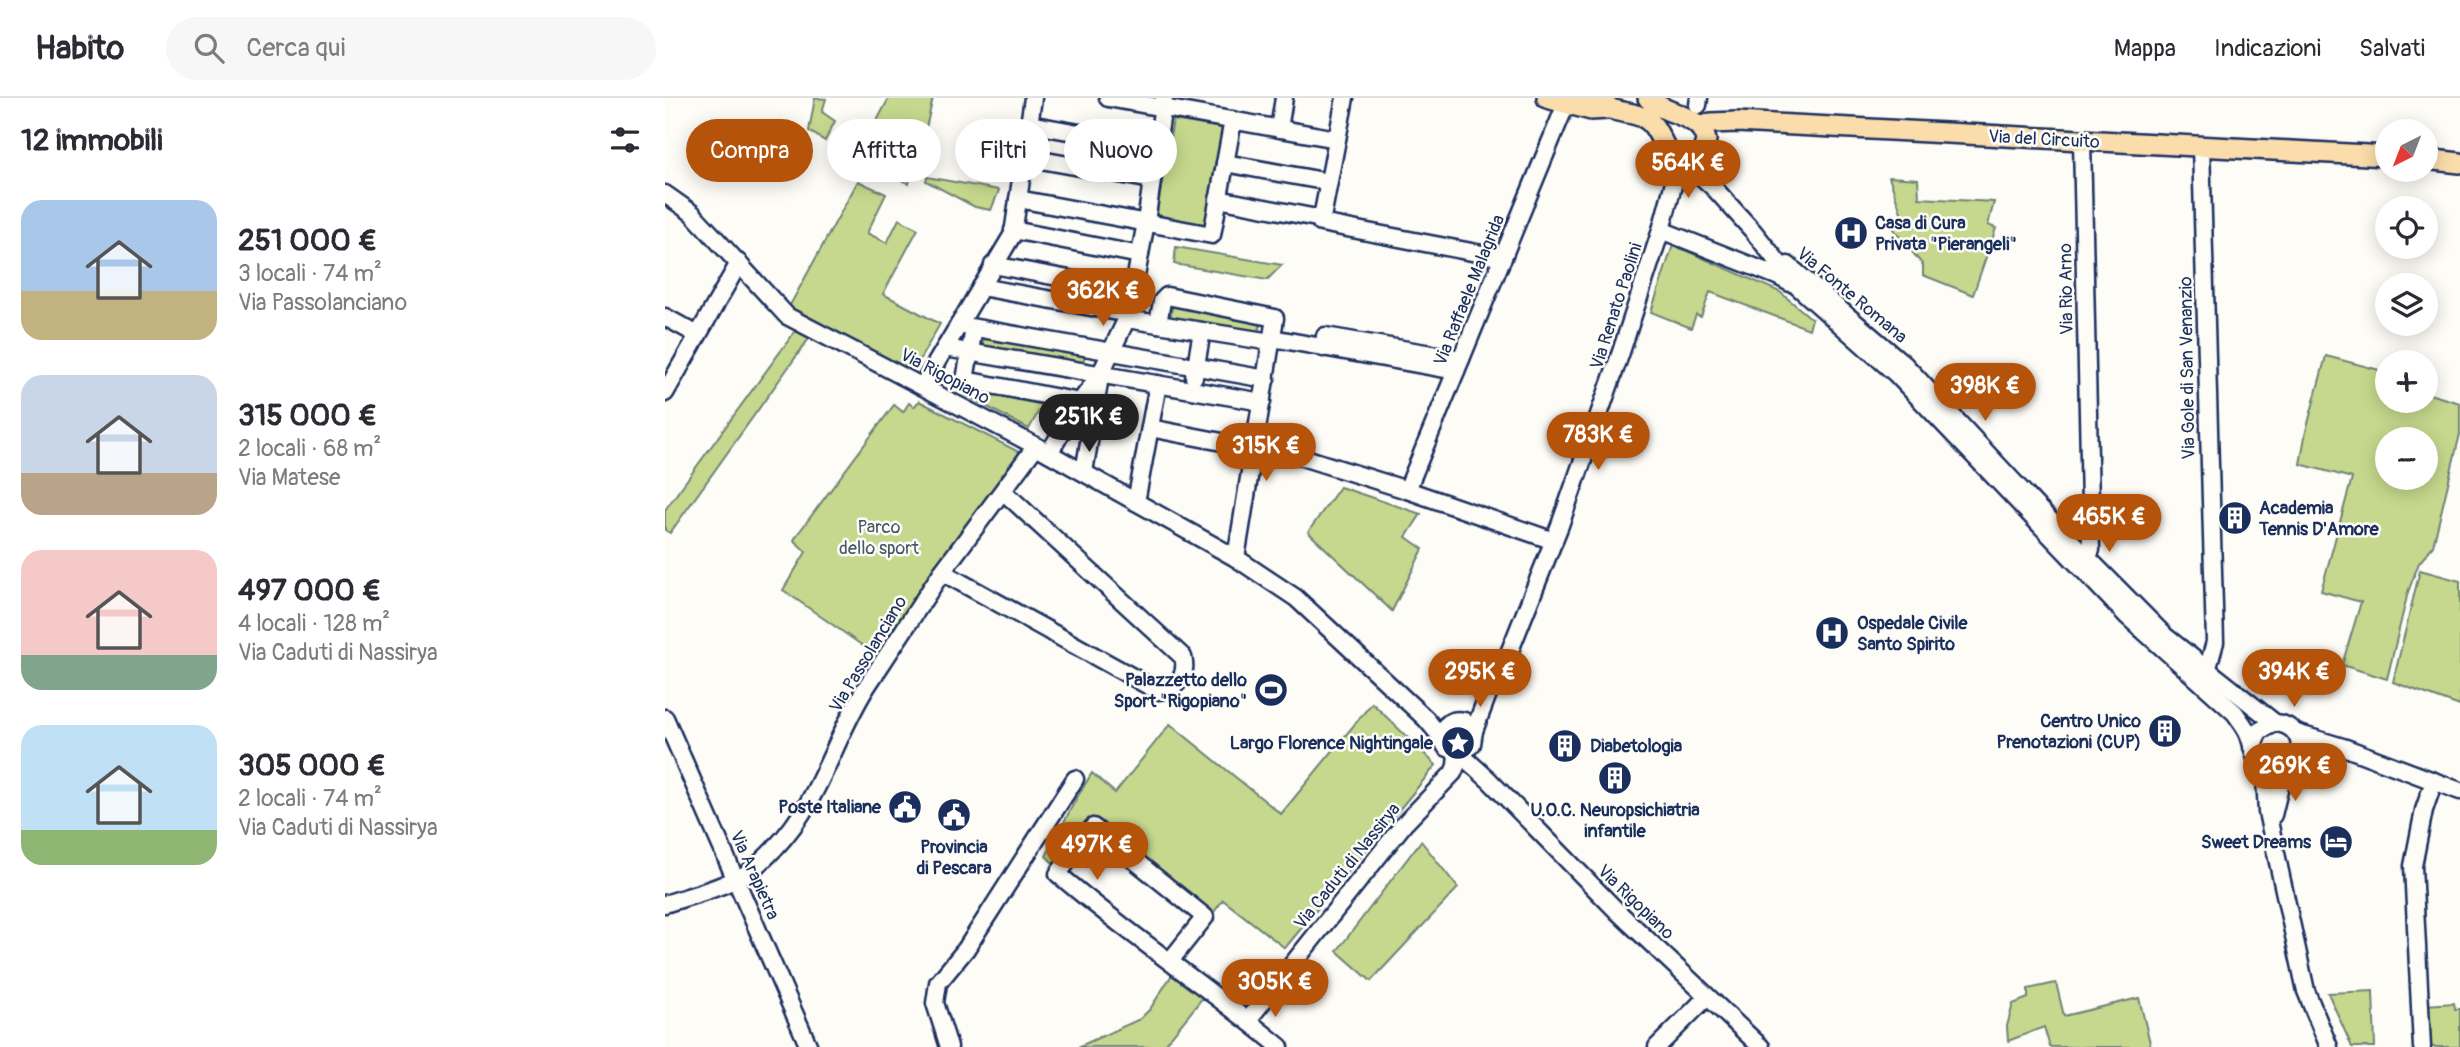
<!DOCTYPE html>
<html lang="it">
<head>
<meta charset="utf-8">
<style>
  body { margin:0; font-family:Pangolin,sans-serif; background:#f7f7f7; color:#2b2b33; height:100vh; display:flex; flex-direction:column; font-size:26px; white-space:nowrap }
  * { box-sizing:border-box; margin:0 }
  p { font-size:23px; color:#7c7c81 }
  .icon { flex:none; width:38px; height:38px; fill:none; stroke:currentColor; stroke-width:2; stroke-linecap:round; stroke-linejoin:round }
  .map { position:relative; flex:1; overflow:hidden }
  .drawer { display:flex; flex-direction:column; background:#fff; width:665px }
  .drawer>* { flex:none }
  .hud { position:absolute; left:21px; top:21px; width:665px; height:63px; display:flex; gap:14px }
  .needle { width:46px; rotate:222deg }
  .fabs { position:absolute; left:1710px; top:21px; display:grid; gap:14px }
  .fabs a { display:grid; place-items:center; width:63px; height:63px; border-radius:50%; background:#fff; box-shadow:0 4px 18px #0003; font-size:35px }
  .price { position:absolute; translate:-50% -60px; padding:0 16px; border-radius:24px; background:#b45309; color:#fff; font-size:23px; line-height:46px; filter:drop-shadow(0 2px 4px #0008) }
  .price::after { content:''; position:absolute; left:50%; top:42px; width:21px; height:16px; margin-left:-10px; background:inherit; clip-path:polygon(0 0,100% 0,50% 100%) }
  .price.current { background:#222; color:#fff }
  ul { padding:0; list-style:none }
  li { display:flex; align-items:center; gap:21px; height:175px; padding:0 21px }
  li span { display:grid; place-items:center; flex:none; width:196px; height:140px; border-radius:21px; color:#555 }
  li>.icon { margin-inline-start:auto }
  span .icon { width:84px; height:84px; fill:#fffc; stroke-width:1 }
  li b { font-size:30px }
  h2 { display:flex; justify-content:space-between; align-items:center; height:84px; padding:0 21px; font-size:30px }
  .pill { padding:0 24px; border-radius:32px; background:#fff; box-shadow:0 4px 18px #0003; font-size:24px; line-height:63px }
  .pill.current { background:#b45309; color:#fff }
  header { display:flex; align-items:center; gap:42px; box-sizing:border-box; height:98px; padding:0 35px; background:#fff; border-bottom:2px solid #e1e1e2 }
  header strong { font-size:33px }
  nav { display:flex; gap:38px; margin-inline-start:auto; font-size:24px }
  .search { width:490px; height:63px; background:#f7f7f7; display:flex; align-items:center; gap:18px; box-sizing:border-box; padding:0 24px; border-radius:38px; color:#7c7c81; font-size:26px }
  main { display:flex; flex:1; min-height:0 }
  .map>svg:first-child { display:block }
  .green { fill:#c6d88d; stroke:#708476; stroke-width:2; fill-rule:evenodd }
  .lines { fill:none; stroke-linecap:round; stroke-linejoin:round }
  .minor-casing { stroke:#1b2f5e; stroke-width:21 }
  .major-casing { stroke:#1b2f5e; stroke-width:24 }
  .minor { stroke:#fdfcf7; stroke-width:16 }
  .major { stroke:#faddab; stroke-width:19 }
  .labels { text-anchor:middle; stroke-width:5; stroke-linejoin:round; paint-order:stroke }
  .street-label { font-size:18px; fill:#1b2f5e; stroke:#fdfcf7 }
  .poi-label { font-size:18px; font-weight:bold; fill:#1b2f5e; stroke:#fdfcf7; text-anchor:end }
  .park-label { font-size:18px; fill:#46596a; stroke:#fdfcf7 }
</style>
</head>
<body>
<header>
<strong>Habito</strong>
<div class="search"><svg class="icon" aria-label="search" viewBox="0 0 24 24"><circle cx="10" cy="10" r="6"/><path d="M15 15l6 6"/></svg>Cerca qui</div>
<nav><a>Mappa</a><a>Indicazioni</a><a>Salvati</a></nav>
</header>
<main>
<section class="drawer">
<h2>12 immobili<svg class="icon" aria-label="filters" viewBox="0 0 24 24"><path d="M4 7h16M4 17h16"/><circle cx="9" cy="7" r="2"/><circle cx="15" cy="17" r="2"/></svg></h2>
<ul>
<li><span style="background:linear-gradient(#a9c7e8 65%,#c2b280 0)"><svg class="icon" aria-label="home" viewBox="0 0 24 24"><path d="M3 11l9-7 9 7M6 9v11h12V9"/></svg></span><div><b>251 000 €</b><p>3 locali · 74 m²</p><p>Via Passolanciano</p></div></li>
<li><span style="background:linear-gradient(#c9d6e8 70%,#b9a48a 0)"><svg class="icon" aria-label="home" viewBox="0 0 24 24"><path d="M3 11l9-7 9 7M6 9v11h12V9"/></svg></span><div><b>315 000 €</b><p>2 locali · 68 m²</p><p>Via Matese</p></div></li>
<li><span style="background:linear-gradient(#f6c9c9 75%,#7fa58c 0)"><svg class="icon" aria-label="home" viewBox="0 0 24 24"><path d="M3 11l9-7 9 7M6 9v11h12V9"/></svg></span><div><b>497 000 €</b><p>4 locali · 128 m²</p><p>Via Caduti di Nassirya</p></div></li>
<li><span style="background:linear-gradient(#bfe0f5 75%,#8fb573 0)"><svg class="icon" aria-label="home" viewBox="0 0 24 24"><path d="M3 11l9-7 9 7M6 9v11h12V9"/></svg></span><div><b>305 000 €</b><p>2 locali · 74 m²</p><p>Via Caduti di Nassirya</p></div></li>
</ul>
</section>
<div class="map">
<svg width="1795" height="949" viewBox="0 0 1795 949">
  <rect width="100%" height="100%" fill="#fdfcf7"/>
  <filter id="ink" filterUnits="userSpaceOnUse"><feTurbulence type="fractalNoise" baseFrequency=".0143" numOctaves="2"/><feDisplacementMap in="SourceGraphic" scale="14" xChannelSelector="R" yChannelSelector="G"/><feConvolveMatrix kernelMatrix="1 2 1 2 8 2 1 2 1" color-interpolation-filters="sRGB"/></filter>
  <g filter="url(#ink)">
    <g class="green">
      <path d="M 150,0 L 161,1 L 157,14 L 170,23 L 160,43 L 144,33 Z"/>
      <path d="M 224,0 L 268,0 L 260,34 L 255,31 L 248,45 L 251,47 L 245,60 L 249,62 L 244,86 L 198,60 L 188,49 L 196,53 Z"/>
      <path d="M 508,22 L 562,31 L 543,129 L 491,119 Z"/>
      <path d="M 262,79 L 328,91 L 334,92 L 326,112 L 310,109 L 261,83 Z"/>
      <path d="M 1224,79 L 1253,81 L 1254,100 L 1329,104 L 1323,127 L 1331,130 L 1308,197 L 1258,177 L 1258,167 L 1228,131 L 1238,120 Z"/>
      <path d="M 193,83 L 221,96 L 202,135 L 222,145 L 234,121 L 253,131 L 218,196 L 275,226 L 247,275 L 124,209 Z"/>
      <path d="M 1008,147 L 1115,194 L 1147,221 L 1144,231 L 1045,194 L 1036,219 L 1031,217 L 1026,230 L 986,214 Z"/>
      <path d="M 511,149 L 617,167 L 602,182 L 509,166 Z"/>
      <path d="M 508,204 L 597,219 L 593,238 L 505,222 Z"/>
      <path d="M 131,232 L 145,239 L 5,435 L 0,432 L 0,412 Z"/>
      <path d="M 320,234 L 421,252 L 418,266 L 317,249 Z"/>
      <path d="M 1661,258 L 1722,274 L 1722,303 L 1760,303 L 1761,295 L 1795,305 L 1795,336 L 1768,448 L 1754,465 L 1743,494 L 1722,581 L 1677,567 L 1696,504 L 1656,493 L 1687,380 L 1635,366 L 1641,333 ZM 1722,341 L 1760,341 L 1760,380 L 1722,380 Z"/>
      <path d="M 305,289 L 379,304 L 364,331 L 300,297 Z"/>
      <path d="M 254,303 L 356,355 L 224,543 L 216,546 L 208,555 L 118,492 L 141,454 L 129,442 L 132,437 L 229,307 L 238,314 L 244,305 L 249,309 Z"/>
      <path d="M 675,389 L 756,416 L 741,439 L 758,451 L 727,513 L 643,434 Z"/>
      <path d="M 1755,472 L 1795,483 L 1795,608 L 1728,584 Z"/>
      <path d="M 707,605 L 771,667 L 620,850 L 558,802 L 549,814 L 428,720 L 390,767 L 381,758 L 411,701 L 427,675 L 450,695 L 505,626 L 616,716 Z"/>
      <path d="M 756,743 L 793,790 L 706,883 L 672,853 Z"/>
      <path d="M 508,875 L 539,898 L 498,949 L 413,949 L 475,921 L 485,911 Z"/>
      <path d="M 1391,885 L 1399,918 L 1474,900 L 1486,949 L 1385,949 L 1379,929 L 1343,943 L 1342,928 L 1348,906 L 1363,900 L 1363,891 Z"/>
      <path d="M 1708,893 L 1710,949 L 1687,949 L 1663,895 Z"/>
      <path d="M 1789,905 L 1790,911 L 1795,911 L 1795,949 L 1764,949 L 1761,907 Z"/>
    </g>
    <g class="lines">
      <g class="minor-casing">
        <g id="minor">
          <path d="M 443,0 L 672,41"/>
          <path d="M 680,0 L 656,125 L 838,160"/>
          <path d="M 1033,7 L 1034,0"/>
          <path d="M 364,26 L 492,49"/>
          <path d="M 614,31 L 619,0"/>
          <path d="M 1417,43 L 1426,452 L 1423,458 L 1418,457"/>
          <path d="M 1536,48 L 1550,544 L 1542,573"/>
          <path d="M 1040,50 L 1049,90"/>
          <path d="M 359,59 L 487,82"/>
          <path d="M 1019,63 L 1049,90 L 1088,133 L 1133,189 L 1231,276 L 1462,518 L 1570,615 C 1574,621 1579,627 1582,633 C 1590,648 1586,668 1606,673 C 1638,681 1649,628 1610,625 L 1594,633 L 1587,649"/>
          <path d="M 560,65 L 664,84"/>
          <path d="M 0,96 L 27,115 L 122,218 L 371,348 L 571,460 L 631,500 L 761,621 L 776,639 L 781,649 L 793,654 L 801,652 L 807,646 L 809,633 L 823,596 L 842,560 L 895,427 L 955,257 L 996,132 L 1015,62"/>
          <path d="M 353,101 L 547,137 L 568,22"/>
          <path d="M 553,101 L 657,121"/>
          <path d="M 348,132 L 475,157"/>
          <path d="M 996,132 L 1112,178 L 1125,185"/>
          <path d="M 328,167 L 469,193"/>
          <path d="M 1123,167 L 1239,266 L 1373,410 L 1500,538 L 1610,625"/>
          <path d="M 316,189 L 464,216"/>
          <path d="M 0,219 L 33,237"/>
          <path d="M 462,221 L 606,244"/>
          <path d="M 493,226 L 497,203 L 502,198 L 610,220 L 571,460"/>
          <path d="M 294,227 L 601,281"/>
          <path d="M 309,230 L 300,282 L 415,304"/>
          <path d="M 607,240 L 791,273"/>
          <path d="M 280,250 L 597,304"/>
          <path d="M 658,250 L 660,238 L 796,261"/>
          <path d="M 529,279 L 537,233"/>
          <path d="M 258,287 L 348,136 L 368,0"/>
          <path d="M 0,295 L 74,165"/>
          <path d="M 485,330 L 588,350"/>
          <path d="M 589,344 L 742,392 L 889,443"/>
          <path d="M 384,355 L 415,304 L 435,277 L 464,216 L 481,124 L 499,0"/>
          <path d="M 419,374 L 435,279"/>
          <path d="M 742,392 L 901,6"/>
          <path d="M 471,404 L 493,286"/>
          <path d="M 277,474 L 493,593 C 512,592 523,577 518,559 L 338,393"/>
          <path d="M 0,620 L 144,949"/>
          <path d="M 1631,635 L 1681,650 L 1795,693"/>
          <path d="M 776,639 C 778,626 787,620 799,623 L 809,633"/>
          <path d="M 793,654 L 824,682 L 952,813 L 1096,949"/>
          <path d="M 1592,665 L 1600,680 L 1602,714 L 1641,893 L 1664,949"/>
          <path d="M 1608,717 L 1619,672"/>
          <path d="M 0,806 C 27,797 56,790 81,776 C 91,770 100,760 109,751 C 157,701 167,643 202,588 L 277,474 L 371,348"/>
          <path d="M 505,863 L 540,819 L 428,729 L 393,776 C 464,837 543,889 615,949"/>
          <path d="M 583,922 L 739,726 L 788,675 L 791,668 L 792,654"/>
          <path d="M 284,949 L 270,905 L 273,885 L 301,851 L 410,681"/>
          <path d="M 992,949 L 1042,899"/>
          <path d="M 1757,949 L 1748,768 L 1759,712 L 1769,683"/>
        </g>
      </g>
      <g class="major-casing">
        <g id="major">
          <path d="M 882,0 L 926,12 L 942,11"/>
          <path d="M 933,0 C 943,18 965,11 981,21 C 999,31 998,70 1025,62 C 1036,60 1039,52 1041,42 C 1036,15 1000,18 983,0"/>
          <path d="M 1037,29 L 1046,25 L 1072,24 L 1722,58"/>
          <path d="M 1760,61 L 1795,65"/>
        </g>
      </g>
      <use href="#minor" class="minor"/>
      <use href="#major" class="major"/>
    </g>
  </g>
  <defs>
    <g id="hospital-disc" transform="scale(1.75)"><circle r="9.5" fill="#1b2f5e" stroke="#fdfcf7"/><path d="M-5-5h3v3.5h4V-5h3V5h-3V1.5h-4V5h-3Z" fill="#fff"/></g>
    <g id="building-disc" transform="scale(1.75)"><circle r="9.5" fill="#1b2f5e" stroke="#fdfcf7"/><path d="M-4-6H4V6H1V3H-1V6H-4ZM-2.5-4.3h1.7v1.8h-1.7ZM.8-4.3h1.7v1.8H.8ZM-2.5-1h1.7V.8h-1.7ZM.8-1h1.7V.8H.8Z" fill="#fff"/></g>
    <g id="stadium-disc" transform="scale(1.75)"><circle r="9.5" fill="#1b2f5e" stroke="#fdfcf7"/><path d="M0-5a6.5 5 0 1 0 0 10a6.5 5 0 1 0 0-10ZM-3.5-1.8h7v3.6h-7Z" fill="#fff"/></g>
    <g id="sight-disc" transform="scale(1.75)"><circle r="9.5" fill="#1b2f5e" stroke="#fdfcf7"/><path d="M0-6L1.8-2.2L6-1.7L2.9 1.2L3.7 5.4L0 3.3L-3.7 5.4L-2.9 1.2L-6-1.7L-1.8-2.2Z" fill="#fff"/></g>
    <g id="civic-disc" transform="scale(1.75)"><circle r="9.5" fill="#1b2f5e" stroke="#fdfcf7"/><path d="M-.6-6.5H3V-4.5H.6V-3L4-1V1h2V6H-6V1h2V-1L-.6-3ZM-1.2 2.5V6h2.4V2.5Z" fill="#fff"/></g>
    <g id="hotel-disc" transform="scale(1.75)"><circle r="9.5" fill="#1b2f5e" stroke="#fdfcf7"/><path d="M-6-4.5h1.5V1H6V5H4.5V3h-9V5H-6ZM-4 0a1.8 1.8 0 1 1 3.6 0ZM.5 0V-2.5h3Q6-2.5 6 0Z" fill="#fff"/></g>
  </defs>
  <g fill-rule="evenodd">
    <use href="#hospital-disc" x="1186" y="135"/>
    <use href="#building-disc" x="1570" y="420"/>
    <use href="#hospital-disc" x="1167" y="535"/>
    <use href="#stadium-disc" x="606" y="592"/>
    <use href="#building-disc" x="1500" y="633"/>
    <use href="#sight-disc" x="793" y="645"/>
    <use href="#building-disc" x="900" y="648"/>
    <use href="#building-disc" x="950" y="680"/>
    <use href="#civic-disc" x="240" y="709"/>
    <use href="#civic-disc" x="289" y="717"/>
    <use href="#hotel-disc" x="1671" y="744"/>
  </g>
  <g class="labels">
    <g class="street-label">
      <text transform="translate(1379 41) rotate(3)" y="6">Via del Circuito</text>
      <text transform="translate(1401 191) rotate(-91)" y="6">Via Rio Arno</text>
      <text transform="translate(804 192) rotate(-68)" y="6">Via Raffaele Malagrida</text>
      <text transform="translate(1187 197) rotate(40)" y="6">Via Fonte Romana</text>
      <text transform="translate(951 208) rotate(-72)" y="6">Via Renato Paolini</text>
      <text transform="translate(1522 270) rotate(-91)" y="6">Via Gole di San Venanzio</text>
      <text transform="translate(280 278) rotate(28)" y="6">Via Rigopiano</text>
      <text transform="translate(203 556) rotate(-59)" y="6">Via Passolanciano</text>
      <text transform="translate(682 768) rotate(-51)" y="6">Via Caduti di Nassirya</text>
      <text transform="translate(90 777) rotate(66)" y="6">Via Arapietra</text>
      <text transform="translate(971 804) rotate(44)" y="6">Via Rigopiano</text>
    </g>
    <g class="poi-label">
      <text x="1210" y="131" text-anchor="start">Casa di Cura<tspan x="1210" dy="21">Privata "Pierangeli"</tspan></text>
      <text x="1594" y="416" text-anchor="start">Academia<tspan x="1594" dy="21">Tennis D'Amore</tspan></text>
      <text x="1192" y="531" text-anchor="start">Ospedale Civile<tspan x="1192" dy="21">Santo Spirito</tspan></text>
      <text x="582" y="588">Palazzetto dello<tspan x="582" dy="21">Sport "Rigopiano"</tspan></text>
      <text x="1476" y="629">Centro Unico<tspan x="1476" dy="21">Prenotazioni (CUP)</tspan></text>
      <text x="768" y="651">Largo Florence Nightingale</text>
      <text x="925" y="654" text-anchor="start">Diabetologia</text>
      <text x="216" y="715">Poste Italiane</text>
      <text x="950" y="718" text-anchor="middle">U.O.C. Neuropsichiatria<tspan x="950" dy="21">infantile</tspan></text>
      <text x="1646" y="750">Sweet Dreams</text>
      <text x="289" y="755" text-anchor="middle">Provincia<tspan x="289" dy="21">di Pescara</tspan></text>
    </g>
    <g class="park-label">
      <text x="214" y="435">Parco<tspan x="214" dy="21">dello sport</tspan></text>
    </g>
  </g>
</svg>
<div class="fabs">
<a><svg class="needle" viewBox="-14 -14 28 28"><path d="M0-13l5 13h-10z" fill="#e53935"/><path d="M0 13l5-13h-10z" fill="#7c7c81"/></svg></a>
<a><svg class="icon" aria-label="locate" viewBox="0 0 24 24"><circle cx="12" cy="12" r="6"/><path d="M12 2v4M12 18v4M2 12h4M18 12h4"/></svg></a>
<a><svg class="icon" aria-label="layers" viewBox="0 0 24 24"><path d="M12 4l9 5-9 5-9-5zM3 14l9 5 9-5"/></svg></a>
<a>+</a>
<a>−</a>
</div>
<b class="price" style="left:1023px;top:102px">564K €</b>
<b class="price" style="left:438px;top:230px">362K €</b>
<b class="price" style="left:1320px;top:325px">398K €</b>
<b class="price current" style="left:424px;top:356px">251K €</b>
<b class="price" style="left:933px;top:374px">783K €</b>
<b class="price" style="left:601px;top:385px">315K €</b>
<b class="price" style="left:1444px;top:456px">465K €</b>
<b class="price" style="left:815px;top:611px">295K €</b>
<b class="price" style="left:1629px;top:611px">394K €</b>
<b class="price" style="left:1630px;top:705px">269K €</b>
<b class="price" style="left:432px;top:784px">497K €</b>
<b class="price" style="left:610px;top:921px">305K €</b>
<div class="hud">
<a class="pill current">Compra</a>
<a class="pill">Affitta</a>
<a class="pill">Filtri</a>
<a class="pill">Nuovo</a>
</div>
</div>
</main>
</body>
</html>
